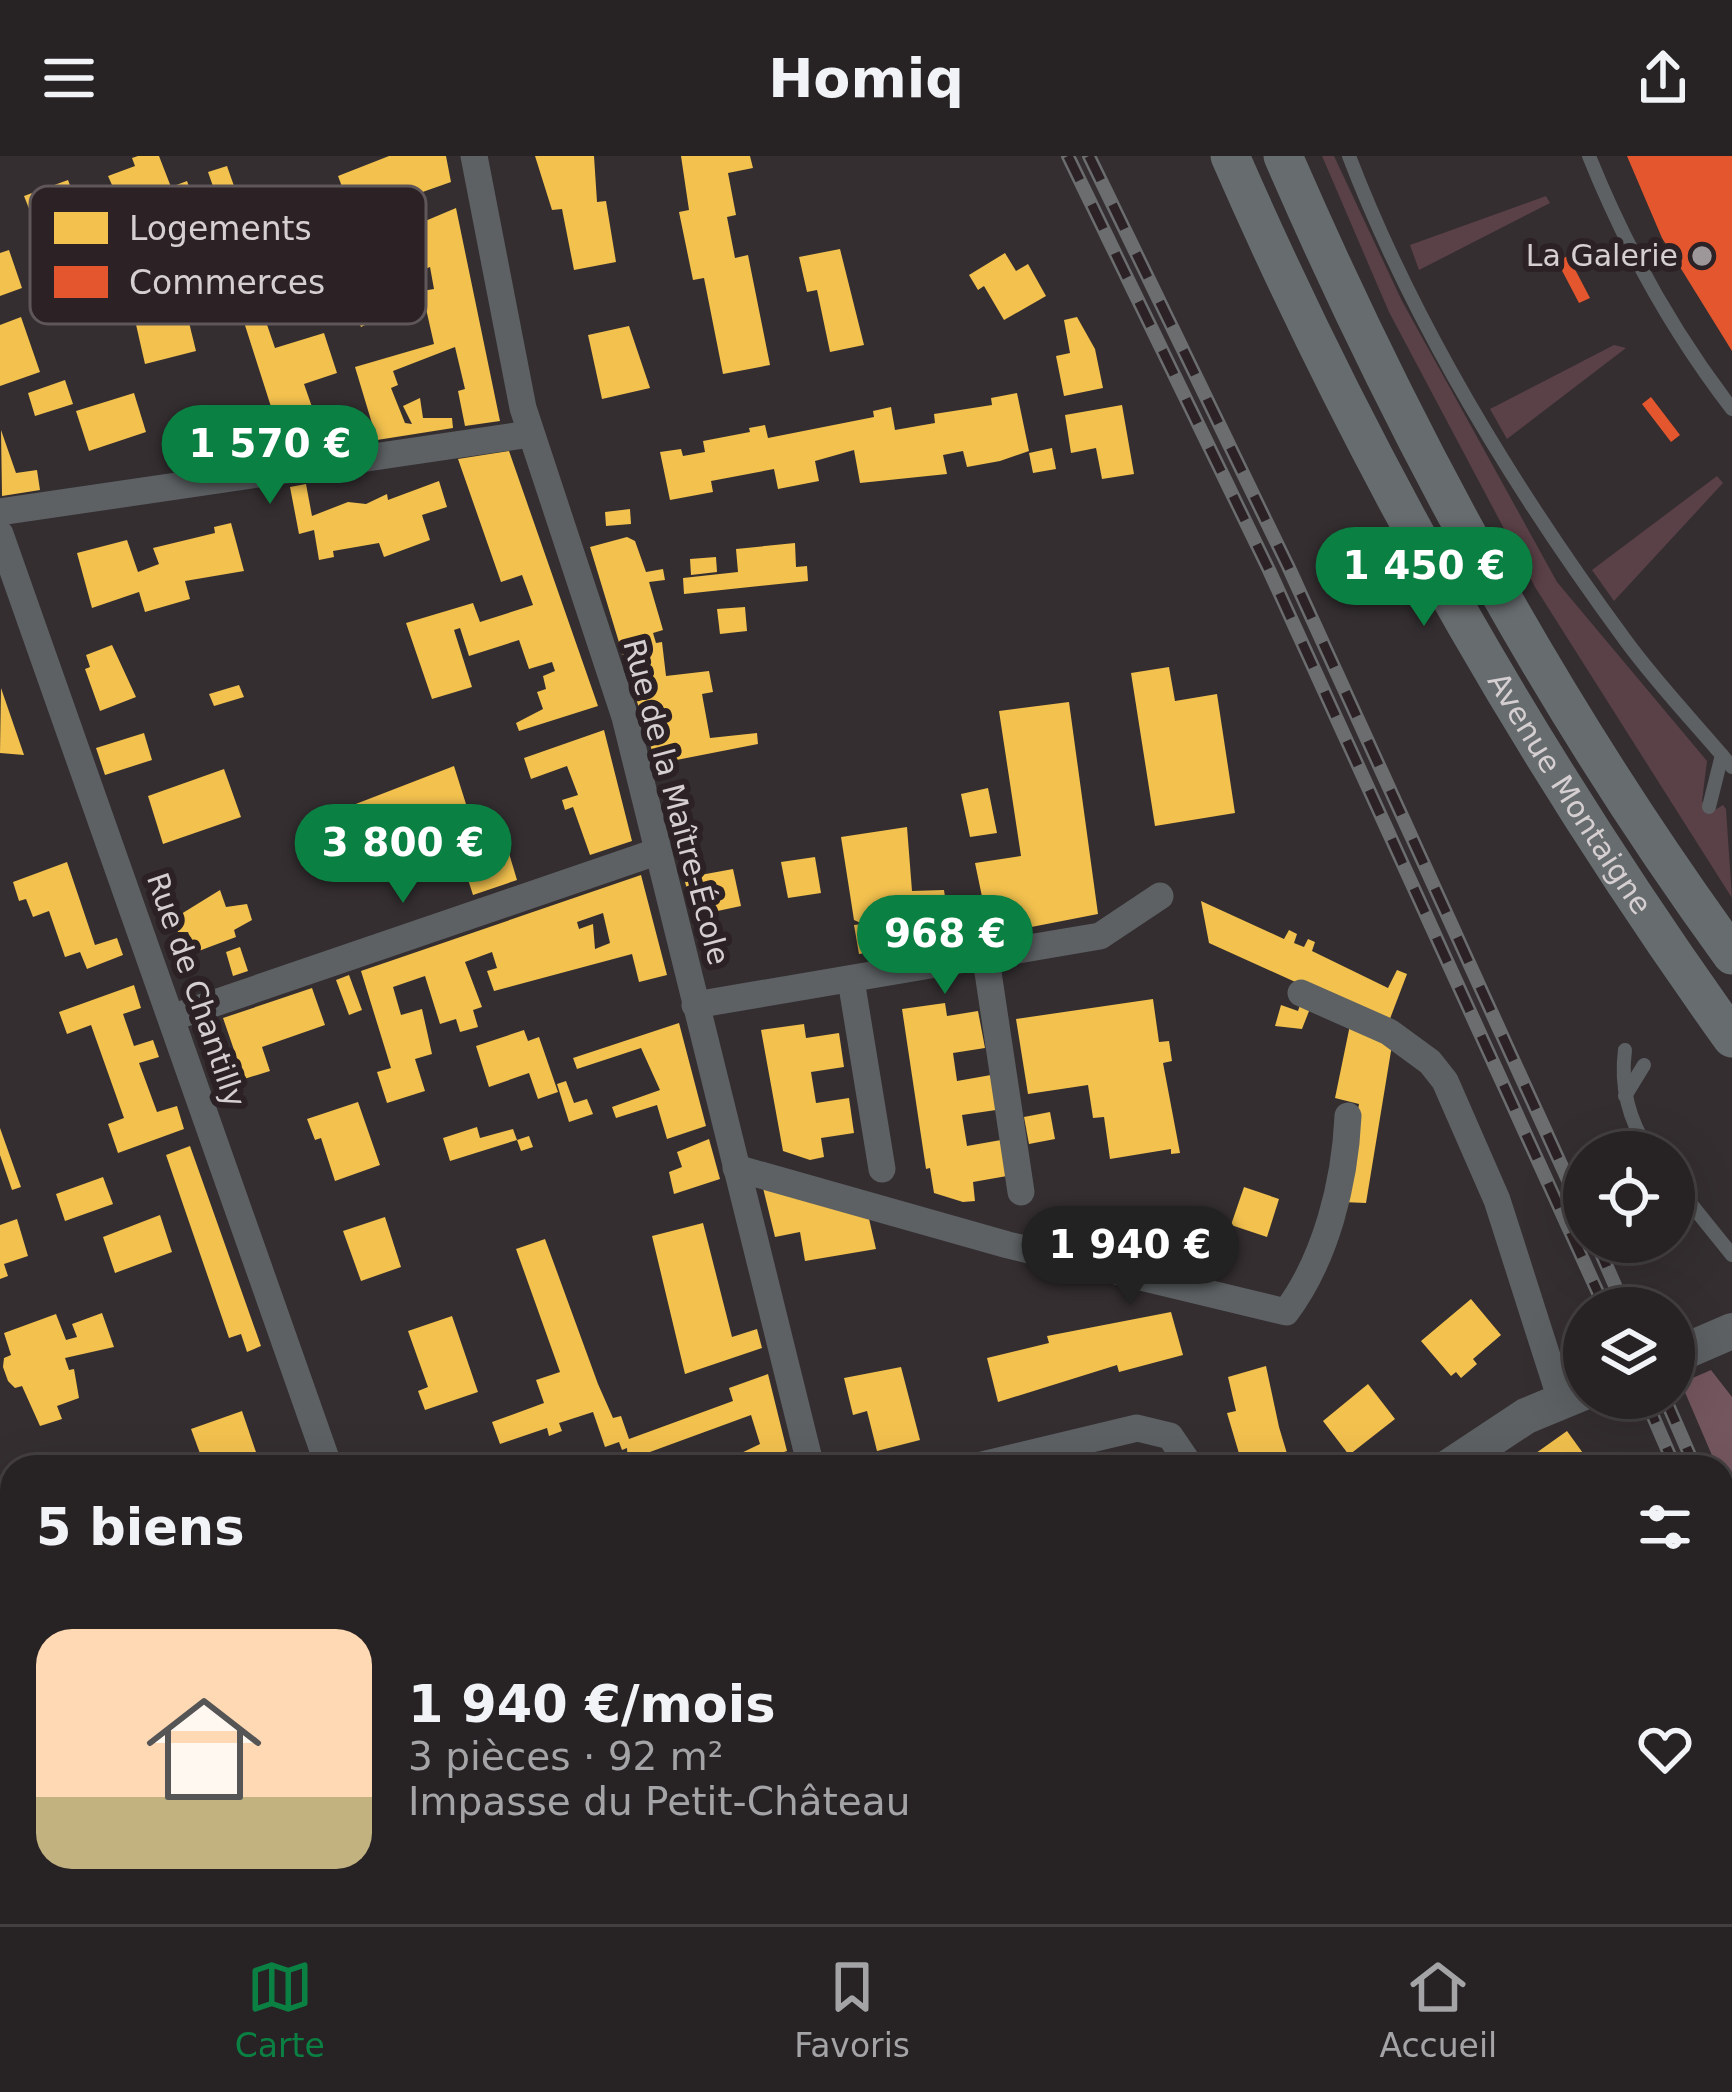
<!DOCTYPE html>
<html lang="fr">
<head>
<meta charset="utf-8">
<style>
  body { margin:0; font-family:"DejaVu Sans",sans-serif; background:#332f31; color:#f1f3f6; height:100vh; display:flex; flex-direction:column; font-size:45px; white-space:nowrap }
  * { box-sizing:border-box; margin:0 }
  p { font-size:39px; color:#a4a4a6 }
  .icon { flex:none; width:66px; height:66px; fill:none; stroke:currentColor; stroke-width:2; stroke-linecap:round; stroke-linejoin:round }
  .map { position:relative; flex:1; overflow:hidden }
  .sheet { position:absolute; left:0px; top:1299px; width:1734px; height:471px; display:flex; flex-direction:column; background:#272224; border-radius:36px 36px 0 0; box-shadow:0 12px 48px #0002,0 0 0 3px #433f41 }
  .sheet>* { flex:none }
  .fabs { position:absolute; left:1563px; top:975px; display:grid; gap:24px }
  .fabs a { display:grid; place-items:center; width:132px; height:132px; border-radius:50%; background:#272224; box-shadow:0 12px 48px #0002,0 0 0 3px #433f41; font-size:60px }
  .price { position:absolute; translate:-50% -102px; padding:0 27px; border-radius:42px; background:#0b8043; color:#fff; font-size:39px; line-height:78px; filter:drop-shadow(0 3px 6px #0008) }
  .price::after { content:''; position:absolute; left:50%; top:72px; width:36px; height:27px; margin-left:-18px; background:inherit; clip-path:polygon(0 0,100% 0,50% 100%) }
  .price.selected { background:#222; color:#fff }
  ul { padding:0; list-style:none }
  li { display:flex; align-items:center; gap:36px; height:300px; padding:0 36px }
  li+li { border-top:3px solid #433f41 }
  li span { display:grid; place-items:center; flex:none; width:336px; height:240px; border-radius:36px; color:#555 }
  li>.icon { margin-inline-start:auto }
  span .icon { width:144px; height:144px; fill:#fffc; stroke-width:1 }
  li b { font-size:51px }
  h2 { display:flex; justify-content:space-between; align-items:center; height:144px; padding:0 36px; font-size:51px }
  header { display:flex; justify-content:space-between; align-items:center; height:156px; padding:0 36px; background:#272224; font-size:54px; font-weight:700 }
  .tab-bar { display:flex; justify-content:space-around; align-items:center; height:168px; border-top:3px solid #433f41; background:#272224; font-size:33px; color:#a4a4a6 }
  .tab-bar a { display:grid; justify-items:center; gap:6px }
  .tab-bar .selected { color:#0b8043 }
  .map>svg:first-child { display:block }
  .green { fill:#5a4047 }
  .forest { fill:#74565e }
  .homes { fill:#f2c14e; fill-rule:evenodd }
  .shops { fill:#e4572e }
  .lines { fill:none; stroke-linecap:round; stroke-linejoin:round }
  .service { stroke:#5d6163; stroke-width:14 }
  .minor { stroke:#5d6163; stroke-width:27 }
  .tertiary { stroke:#5d6163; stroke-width:36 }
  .secondary { stroke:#676c6e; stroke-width:39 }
  .rail-casing { stroke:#6b6d6e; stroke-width:14 }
  .rail { stroke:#2c2225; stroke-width:9; stroke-dasharray:27; stroke-linecap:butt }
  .poi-dot { fill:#9d9799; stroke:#2c2225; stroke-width:4.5 }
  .labels { text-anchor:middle; stroke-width:12; stroke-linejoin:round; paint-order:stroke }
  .poi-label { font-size:30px; fill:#d6cfd1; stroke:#2c2225; text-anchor:end }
  .street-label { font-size:30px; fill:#d6cfd1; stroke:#2c2225 }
  .key { fill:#2c2225; stroke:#5f5659; stroke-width:3 }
  .key-label { font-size:33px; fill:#d6cfd1 }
</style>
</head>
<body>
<header><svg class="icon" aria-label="menu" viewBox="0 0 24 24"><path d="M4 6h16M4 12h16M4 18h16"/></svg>Homiq<svg class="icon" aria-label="share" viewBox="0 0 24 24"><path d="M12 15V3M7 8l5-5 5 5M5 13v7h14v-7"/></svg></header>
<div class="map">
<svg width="1732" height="1768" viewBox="0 0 1732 1768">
  <rect width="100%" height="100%" fill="#342e30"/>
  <g class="green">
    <path d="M 1322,0 L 1334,0 L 1402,145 L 1557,426 L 1707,605 L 1702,645 L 1710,657 L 1723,649 L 1726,653 L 1732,742 L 1535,431 L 1389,156 Z"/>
    <path d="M 1546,40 L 1550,47 L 1419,114 L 1410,89 Z"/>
    <path d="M 1614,189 L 1626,192 L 1507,283 L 1490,253 Z"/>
    <path d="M 1717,320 L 1723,327 L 1614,445 L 1592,414 Z"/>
  </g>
  <path class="forest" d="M 1711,1214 L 1732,1241 L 1732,1347 L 1722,1311 L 1717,1311 L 1681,1227 Z"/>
  <g class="homes">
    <path d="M 138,0 L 159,0 L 171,31 L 187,25 L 199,57 L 116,82 L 94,36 L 112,29 L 108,20 L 135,10 L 132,2 Z"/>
    <path d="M 389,0 L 446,0 L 451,26 L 397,45 L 391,29 L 369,38 L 379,65 L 372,67 L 376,78 L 339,94 L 320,45 L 344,36 L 338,20 Z"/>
    <path d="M 535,0 L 594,0 L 597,46 L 606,45 L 616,106 L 574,114 L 562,53 L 552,54 Z"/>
    <path d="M 681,0 L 750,0 L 753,12 L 728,17 L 736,59 L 727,61 L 735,102 L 748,99 L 770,209 L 723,218 L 704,122 L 693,124 L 679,56 L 689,54 Z"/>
    <path d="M 227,10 L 234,30 L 215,36 L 208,16 Z"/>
    <path d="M 68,24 L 84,67 L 41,83 L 24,40 Z"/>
    <path d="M 456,52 L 500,265 L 465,270 L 458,235 L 465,233 L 455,191 L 393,215 L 398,229 L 391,232 L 405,267 L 412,268 L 403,250 L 420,242 L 423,262 L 452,262 L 453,272 L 377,284 L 355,211 L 434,188 L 422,135 L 434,133 L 430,111 L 420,115 L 411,71 Z"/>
    <path d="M 840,93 L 864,189 L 830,196 L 817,134 L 807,136 L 799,101 Z"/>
    <path d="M 9,94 L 22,132 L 0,140 L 0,97 Z"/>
    <path d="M 1005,97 L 1016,115 L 1028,108 L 1046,140 L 1004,164 L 984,130 L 978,134 L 969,119 Z"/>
    <path d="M 400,123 L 405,139 L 360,155 L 365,169 L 361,171 L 353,152 L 343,156 L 340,145 Z"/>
    <path d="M 182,138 L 196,195 L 145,208 L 132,151 Z"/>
    <path d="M 263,157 L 275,192 L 324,177 L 337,217 L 304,228 L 326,291 L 262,301 L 250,264 L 273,257 L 243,163 Z"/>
    <path d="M 21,161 L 40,216 L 0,230 L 0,169 Z"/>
    <path d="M 1077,161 L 1095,193 L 1103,232 L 1064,240 L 1056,200 L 1070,197 L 1064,164 Z"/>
    <path d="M 629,170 L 650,232 L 602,243 L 588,179 Z"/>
    <path d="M 65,224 L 73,248 L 35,260 L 28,237 Z"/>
    <path d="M 134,237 L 146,276 L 89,295 L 76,255 Z"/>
    <path d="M 1017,237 L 1029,295 L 1000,305 L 967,311 L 963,295 L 943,299 L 947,318 L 860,327 L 854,294 L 815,305 L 819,325 L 778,333 L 774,313 L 711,325 L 713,336 L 670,344 L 660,296 L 681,293 L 683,300 L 705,296 L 703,285 L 750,276 L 749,272 L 765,269 L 768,282 L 874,261 L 873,255 L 891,251 L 895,274 L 935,267 L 934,258 L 992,249 L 991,242 Z"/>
    <path d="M 1122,249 L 1134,318 L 1102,323 L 1096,292 L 1071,297 L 1065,259 Z"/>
    <path d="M 1,274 L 16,317 L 37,314 L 40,334 L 2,340 Z"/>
    <path d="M 1052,292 L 1056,313 L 1033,317 L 1029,297 Z"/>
    <path d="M 509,295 L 598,550 L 519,575 L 516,567 L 543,553 L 537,536 L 546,533 L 543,520 L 555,515 L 552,506 L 529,513 L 519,484 L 469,500 L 460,472 L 454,474 L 472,531 L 432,543 L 406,467 L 473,447 L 480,466 L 533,449 L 522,419 L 501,426 L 458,303 Z"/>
    <path d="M 439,325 L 447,351 L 422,359 L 430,384 L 384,401 L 379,387 L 333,395 L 334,401 L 319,404 L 314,374 L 299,378 L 290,331 L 306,328 L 312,360 L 348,346 L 366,348 L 387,338 L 388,344 Z"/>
    <path d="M 630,353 L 631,368 L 606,370 L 605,356 Z"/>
    <path d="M 231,367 L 244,415 L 185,425 L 190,443 L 145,456 L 139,436 L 92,452 L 77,397 L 127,384 L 138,416 L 159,408 L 153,392 L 215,377 L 214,371 Z"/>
    <path d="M 627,381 L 635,385 L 646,416 L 663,413 L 665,424 L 649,426 L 663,474 L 653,477 L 656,487 L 662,486 L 666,520 L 709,515 L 713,536 L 702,538 L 710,582 L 757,577 L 758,588 L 656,608 L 590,391 Z"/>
    <path d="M 795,387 L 796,411 L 807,410 L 808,425 L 684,438 L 683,422 L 738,416 L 736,393 Z"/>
    <path d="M 716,401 L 717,416 L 691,419 L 690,403 Z"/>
    <path d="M 745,451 L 747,475 L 720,478 L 717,453 Z"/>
    <path d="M 112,489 L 136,541 L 100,555 L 85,513 L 90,511 L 86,499 Z"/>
    <path d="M 1169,511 L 1175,545 L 1217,538 L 1235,657 L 1155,670 L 1131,517 Z"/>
    <path d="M 239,529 L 244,541 L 214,550 L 209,538 Z"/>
    <path d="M 1,532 L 24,599 L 0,597 Z"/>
    <path d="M 1069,546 L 1098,758 L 990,779 L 975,707 L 1021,700 L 999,555 Z"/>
    <path d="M 604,574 L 632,685 L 590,699 L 573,651 L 565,654 L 562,644 L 578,639 L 567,610 L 531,623 L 524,602 Z"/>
    <path d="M 144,577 L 152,604 L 105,619 L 96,592 Z"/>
    <path d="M 454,610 L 477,683 L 502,674 L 517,724 L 473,739 L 452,674 L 412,687 L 419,708 L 358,721 L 344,676 L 355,672 L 348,651 Z"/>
    <path d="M 224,613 L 241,661 L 163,688 L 148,640 Z"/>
    <path d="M 988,632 L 997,677 L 970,681 L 961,638 Z"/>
    <path d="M 907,671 L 912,735 L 944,734 L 951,784 L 859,798 L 854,769 L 863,768 L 854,764 L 841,681 Z"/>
    <path d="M 815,701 L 821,737 L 788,742 L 781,706 Z"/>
    <path d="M 67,706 L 95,789 L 117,782 L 123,799 L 87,813 L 80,796 L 65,801 L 49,755 L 33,761 L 26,743 L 19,745 L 13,726 Z"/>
    <path d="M 733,713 L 741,750 L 694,760 L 684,722 Z"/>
    <path d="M 641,719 L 667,819 L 639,826 L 632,798 L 494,835 L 487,815 L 497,812 L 492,796 L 465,806 L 482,851 L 473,854 L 478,871 L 460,876 L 456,863 L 440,868 L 425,820 L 393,831 L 401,859 L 422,853 L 432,898 L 415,903 L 425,935 L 387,947 L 377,916 L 391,912 L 361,815 ZM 603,757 L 610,787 L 595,793 L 593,768 L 579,773 L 577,766 Z"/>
    <path d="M 220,734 L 226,751 L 247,748 L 252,764 L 234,774 L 236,781 L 196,796 L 188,776 L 178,776 L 173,763 Z"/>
    <path d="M 1201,745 L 1284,783 L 1289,774 L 1297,778 L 1294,787 L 1304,791 L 1308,783 L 1315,786 L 1312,795 L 1388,832 L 1397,814 L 1407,818 L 1388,868 L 1209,787 Z"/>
    <path d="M 240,791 L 248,815 L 233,820 L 226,796 Z"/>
    <path d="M 349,819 L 362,854 L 349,859 L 336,824 Z"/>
    <path d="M 134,829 L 141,852 L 123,858 L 134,890 L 153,884 L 159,901 L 139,907 L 157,956 L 177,950 L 184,973 L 118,997 L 108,968 L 124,962 L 91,869 L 67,878 L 59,856 Z"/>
    <path d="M 312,832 L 325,869 L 262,891 L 270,915 L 244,923 L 223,862 Z"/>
    <path d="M 1153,843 L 1159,886 L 1169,885 L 1172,905 L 1163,907 L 1180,997 L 1171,998 L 1171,993 L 1110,1003 L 1104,961 L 1093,962 L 1088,929 L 1028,938 L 1016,863 Z"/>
    <path d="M 1301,846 L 1311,850 L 1302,873 L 1275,870 L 1281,849 L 1298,855 Z"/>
    <path d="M 945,847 L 947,860 L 978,855 L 985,892 L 953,897 L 957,925 L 991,919 L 996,954 L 962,959 L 967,990 L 1001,984 L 1007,1020 L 973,1026 L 975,1045 L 963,1046 L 934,1037 L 930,1012 L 926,1013 L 902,853 Z"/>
    <path d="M 679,867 L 706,970 L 667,983 L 657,949 L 616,962 L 612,951 L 660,934 L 641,892 L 577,913 L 573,902 Z"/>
    <path d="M 804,868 L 806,882 L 839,877 L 844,911 L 811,916 L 816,947 L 849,942 L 854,977 L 821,982 L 824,1001 L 810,1004 L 783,995 L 761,874 Z"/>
    <path d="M 1350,869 L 1392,889 L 1366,1047 L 1342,1046 L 1359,948 L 1335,942 Z"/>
    <path d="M 524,874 L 528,885 L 539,881 L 558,936 L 538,943 L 529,917 L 489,931 L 476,890 Z"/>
    <path d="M 566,925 L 574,947 L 587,943 L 593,958 L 569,966 L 557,928 Z"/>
    <path d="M 358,946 L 380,1009 L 335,1025 L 321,982 L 315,984 L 307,963 Z"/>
    <path d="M 1050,956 L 1055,983 L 1029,988 L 1024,961 Z"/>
    <path d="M 477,971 L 480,982 L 513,973 L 517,984 L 529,980 L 533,991 L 521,995 L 517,984 L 450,1005 L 443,982 Z"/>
    <path d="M 0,972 L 21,1031 L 12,1034 L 0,999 Z"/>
    <path d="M 709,983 L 720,1023 L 674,1038 L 669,1016 L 682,1011 L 677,996 Z"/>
    <path d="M 190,990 L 261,1190 L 247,1196 L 241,1178 L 229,1182 L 166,999 Z"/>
    <path d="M 103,1021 L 113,1048 L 65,1065 L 56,1038 Z"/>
    <path d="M 761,1024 L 867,1054 L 876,1093 L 805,1105 L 800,1076 L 775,1081 Z"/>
    <path d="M 1244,1031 L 1279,1043 L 1267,1081 L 1231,1069 Z"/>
    <path d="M 160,1059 L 172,1096 L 115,1117 L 103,1081 Z"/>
    <path d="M 385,1061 L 401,1111 L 361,1125 L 343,1075 Z"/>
    <path d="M 17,1063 L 28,1100 L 4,1108 L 8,1120 L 0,1123 L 0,1069 Z"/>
    <path d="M 703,1067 L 732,1181 L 757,1173 L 762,1192 L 685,1218 L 652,1080 Z"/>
    <path d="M 1087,1071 L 1200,1099 L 1194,1123 L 1081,1096 Z"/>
    <path d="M 545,1083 L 598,1228 L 613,1262 L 621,1260 L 629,1283 L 733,1245 L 729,1232 L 768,1218 L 787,1295 L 757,1305 L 759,1311 L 712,1311 L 760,1288 L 751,1259 L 639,1300 L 643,1311 L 628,1311 L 627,1292 L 622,1294 L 619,1286 L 605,1291 L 593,1256 L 559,1267 L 562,1275 L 549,1280 L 547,1272 L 500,1288 L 492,1266 L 544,1247 L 536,1224 L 560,1216 L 516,1093 Z"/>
    <path d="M 1471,1143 L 1501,1179 L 1473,1203 L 1477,1208 L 1461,1222 L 1456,1216 L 1451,1220 L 1421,1185 Z"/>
    <path d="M 1171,1156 L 1183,1199 L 1119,1216 L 1117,1209 L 998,1246 L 987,1202 L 1049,1187 L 1047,1180 Z"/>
    <path d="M 102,1157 L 114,1191 L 65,1202 L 69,1214 L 74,1213 L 79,1242 L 57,1250 L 62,1263 L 40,1270 L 22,1230 L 15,1232 L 8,1225 L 3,1211 L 4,1202 L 11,1199 L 4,1177 L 56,1158 L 66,1184 L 77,1181 L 72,1168 Z"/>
    <path d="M 452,1160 L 478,1236 L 425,1254 L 418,1235 L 428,1231 L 408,1175 Z"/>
    <path d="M 1266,1210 L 1279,1271 L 1291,1311 L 1243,1311 L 1227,1257 L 1236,1255 L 1228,1221 Z"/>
    <path d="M 901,1211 L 920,1284 L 877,1295 L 867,1255 L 853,1259 L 844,1222 Z"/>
    <path d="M 1368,1228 L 1395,1263 L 1349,1299 L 1323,1265 Z"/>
    <path d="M 242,1255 L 261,1311 L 205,1311 L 191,1273 Z"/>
    <path d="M 1567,1275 L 1593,1311 L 1517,1311 L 1536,1297 Z"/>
    <path d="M 12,1740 L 12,1758 L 19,1758 L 23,1768 L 0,1768 L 0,1744 Z"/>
    <path d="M 107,1758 L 159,1758 L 163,1768 L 111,1768 Z"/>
    <path d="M 415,1758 L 460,1758 L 464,1768 L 418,1768 Z"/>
    <path d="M 535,1758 L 579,1758 L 583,1768 L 539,1768 Z"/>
    <path d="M 741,1758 L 852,1758 L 834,1768 L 722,1768 Z"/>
  </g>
  <g class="shops">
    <path d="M 1627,0 L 1732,0 L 1732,195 L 1662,82 Z"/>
    <path d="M 1568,100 L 1590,142 L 1579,147 L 1557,105 Z"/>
    <path d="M 1651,241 L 1680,279 L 1671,286 L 1642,248 Z"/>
  </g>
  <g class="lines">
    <g class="service">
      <path d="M 1349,0 C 1415,172 1517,337 1626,485 C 1659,530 1697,569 1732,611"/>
      <path d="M 1589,0 C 1626,92 1672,175 1732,253"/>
      <path d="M 1709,651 L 1722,599"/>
      <path d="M 1625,894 C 1620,932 1629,963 1649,996"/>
      <path d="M 1625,940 L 1644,909"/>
      <path d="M 1674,1027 L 1732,1099"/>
    </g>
    <g class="minor">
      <path d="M 474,0 L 523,252 L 625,561 L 811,1311"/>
      <path d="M 0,356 L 530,278"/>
      <path d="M 0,378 L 329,1311"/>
      <path d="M 986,803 L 1021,1036"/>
      <path d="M 851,824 L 882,1013"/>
      <path d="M 1301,837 L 1389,876 L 1430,906 L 1445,925 L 1497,1044 L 1561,1244"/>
      <path d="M 695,849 L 1100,780 L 1160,740"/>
      <path d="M 171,862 L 656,696"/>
      <path d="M 736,1012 L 1008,1089 L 1286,1156 C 1326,1103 1345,1026 1348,960"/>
      <path d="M 974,1311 L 1137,1272 L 1170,1280 L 1191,1311"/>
      <path d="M 487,1758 L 491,1768"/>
    </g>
    <g class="tertiary">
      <path d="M 1674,1200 L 1732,1175"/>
      <path d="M 1449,1311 L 1526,1260 L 1584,1236"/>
      <path d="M 930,1768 L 943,1758"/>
    </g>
    <g class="secondary">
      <path id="s1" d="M 1230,0 C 1366,312 1534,605 1732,882"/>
      <path d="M 1283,0 C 1404,279 1553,553 1732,799"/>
    </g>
    <g class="rail-casing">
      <g id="rail">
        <path d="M 1068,0 L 1269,414 L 1605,1152"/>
        <path d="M 1089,0 L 1288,410 L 1584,1059"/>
        <path d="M 1596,1086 L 1625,1152"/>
        <path d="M 1645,1242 L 1675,1311"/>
        <path d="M 1665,1242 L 1695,1311"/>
        <path d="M 1722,1372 L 1732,1395"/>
        <path d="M 1722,1417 L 1732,1440"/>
      </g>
    </g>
    <use href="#rail" class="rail"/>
  </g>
  <circle class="poi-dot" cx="1702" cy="100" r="12"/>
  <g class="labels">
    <g class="poi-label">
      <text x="1678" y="110">La Galerie</text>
    </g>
    <g class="street-label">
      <text dy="10" stroke="none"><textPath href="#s1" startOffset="723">Avenue Montaigne</textPath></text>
      <text transform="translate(676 646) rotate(75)" y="10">Rue de la Maître-École</text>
      <text transform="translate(196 834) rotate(71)" y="10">Rue de Chantilly</text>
    </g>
  </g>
  <rect x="30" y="30" width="396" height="138" rx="18" class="key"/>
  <rect x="54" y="56" width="54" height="32" fill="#f2c14e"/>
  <rect x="54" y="110" width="54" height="32" fill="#e4572e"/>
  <g class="key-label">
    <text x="129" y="84">Logements</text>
    <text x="129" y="138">Commerces</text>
  </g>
</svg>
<div class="fabs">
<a><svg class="icon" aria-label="locate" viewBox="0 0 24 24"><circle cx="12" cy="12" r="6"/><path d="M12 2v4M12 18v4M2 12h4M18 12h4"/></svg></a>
<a><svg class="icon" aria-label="layers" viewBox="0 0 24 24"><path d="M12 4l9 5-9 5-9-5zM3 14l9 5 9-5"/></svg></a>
</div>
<b class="price" style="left:270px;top:351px">1 570 €</b>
<b class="price" style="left:1424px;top:473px">1 450 €</b>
<b class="price" style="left:403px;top:750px">3 800 €</b>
<b class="price" style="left:945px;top:841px">968 €</b>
<b class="price selected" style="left:1130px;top:1152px">1 940 €</b>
<section class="sheet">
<h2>5 biens<svg class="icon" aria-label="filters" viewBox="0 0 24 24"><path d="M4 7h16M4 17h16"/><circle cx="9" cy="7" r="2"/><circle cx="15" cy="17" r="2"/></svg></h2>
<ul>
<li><span style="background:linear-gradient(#ffd9b3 70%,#c2b280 0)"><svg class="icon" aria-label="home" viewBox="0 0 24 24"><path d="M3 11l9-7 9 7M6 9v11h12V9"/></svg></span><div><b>1 940 €/mois</b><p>3 pièces · 92 m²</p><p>Impasse du Petit-Château</p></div><svg class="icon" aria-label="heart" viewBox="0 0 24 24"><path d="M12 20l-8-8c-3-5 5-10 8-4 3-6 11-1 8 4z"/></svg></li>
</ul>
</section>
</div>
<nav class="tab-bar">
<a class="selected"><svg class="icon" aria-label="map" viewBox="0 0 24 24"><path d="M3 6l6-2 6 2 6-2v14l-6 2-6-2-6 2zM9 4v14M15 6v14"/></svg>Carte</a>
<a><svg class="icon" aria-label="saved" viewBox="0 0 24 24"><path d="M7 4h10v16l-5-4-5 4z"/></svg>Favoris</a>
<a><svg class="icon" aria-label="home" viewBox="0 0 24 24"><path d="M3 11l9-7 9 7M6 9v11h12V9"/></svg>Accueil</a>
</nav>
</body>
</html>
